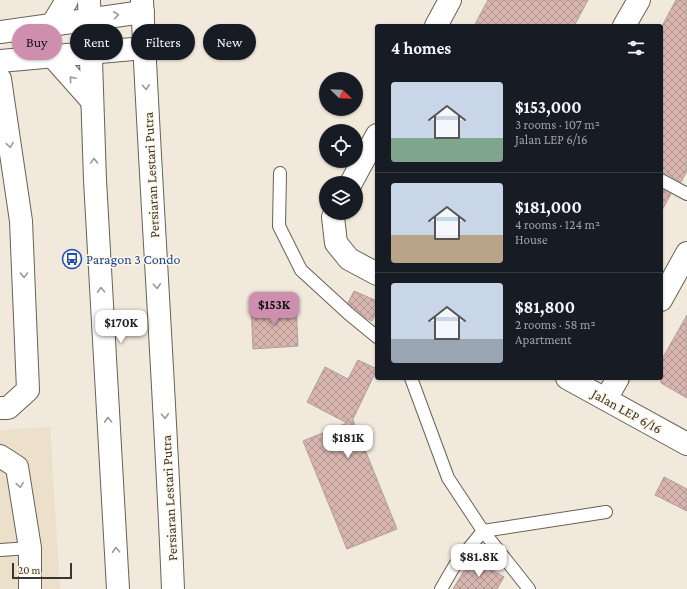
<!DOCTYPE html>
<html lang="en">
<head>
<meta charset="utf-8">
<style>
  body { margin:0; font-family:"Crimson Pro",serif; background:#20242c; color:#f1f3f6; height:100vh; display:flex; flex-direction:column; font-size:15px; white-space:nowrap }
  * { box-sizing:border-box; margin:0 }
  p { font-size:13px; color:#9ea1a6 }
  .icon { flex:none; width:22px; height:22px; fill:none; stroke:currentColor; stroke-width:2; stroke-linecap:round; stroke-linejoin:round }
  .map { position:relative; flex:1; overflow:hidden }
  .panel { position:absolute; left:375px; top:24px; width:288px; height:356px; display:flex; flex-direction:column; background:#171b24; border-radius:4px; box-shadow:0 1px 3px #0004 }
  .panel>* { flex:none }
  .hud { position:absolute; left:12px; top:24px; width:303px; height:36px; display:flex; gap:8px }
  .needle { width:26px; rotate:113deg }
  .tools { position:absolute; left:319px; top:72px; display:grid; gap:8px }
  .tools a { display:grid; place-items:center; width:44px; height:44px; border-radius:50%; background:#171b24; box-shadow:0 1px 3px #0004; font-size:20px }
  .scale { position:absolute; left:12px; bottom:10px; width:60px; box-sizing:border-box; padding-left:4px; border:2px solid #393630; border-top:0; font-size:11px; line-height:14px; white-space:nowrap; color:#393630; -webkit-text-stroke:3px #fef7e8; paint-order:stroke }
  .price { position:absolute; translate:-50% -34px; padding:0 9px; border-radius:8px; background:#fff; color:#222; font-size:13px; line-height:26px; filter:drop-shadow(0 1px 2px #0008) }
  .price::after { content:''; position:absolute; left:50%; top:24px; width:12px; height:9px; margin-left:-6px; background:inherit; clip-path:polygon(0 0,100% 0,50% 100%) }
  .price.active { background:#ce8eae; color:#111 }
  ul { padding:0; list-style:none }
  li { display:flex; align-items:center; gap:12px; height:100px; padding:0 16px }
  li+li { border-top:1px solid #363941 }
  li span { display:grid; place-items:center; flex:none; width:112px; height:80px; border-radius:4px; color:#555 }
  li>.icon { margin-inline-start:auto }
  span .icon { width:48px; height:48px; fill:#fffc; stroke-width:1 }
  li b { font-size:17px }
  h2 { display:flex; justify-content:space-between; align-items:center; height:48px; padding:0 16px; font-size:17px }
  .pill { padding:0 14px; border-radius:18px; background:#171b24; box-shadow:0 1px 3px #0004; font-size:14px; line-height:36px }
  .pill.active { background:#ce8eae; color:#111 }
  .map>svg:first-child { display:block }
  .built { fill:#ece0cb }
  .building { fill:url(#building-cross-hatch); stroke:#b09f9b }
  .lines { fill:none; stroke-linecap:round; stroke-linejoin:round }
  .lane-casing { stroke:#686255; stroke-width:14 }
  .street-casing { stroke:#686255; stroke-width:24 }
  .secondary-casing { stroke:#686255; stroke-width:24 }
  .lane { stroke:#fff; stroke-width:12 }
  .street { stroke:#fff; stroke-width:22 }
  .secondary { stroke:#fff; stroke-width:22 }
  .oneway { stroke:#9c9a98 }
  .labels { text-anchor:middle; stroke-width:3; stroke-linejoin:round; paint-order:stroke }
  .street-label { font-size:14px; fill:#393630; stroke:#fef7e8 }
  .transit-label { font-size:14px; fill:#164399; stroke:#fef7e8; text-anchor:start }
</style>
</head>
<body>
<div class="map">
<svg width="687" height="589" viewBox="0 0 687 589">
  <defs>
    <pattern id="building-cross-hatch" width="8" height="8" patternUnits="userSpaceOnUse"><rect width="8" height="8" fill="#d8b6af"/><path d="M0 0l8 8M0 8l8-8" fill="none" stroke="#b0958f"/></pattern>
  </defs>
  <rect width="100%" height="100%" fill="#f1e9db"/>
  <path class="built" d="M 50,427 L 60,589 L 0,589 L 0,430 Z"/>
  <g class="building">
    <path d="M 488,0 L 588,0 L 574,26 L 474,26 Z"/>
    <path d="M 676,0 L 687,0 L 687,171 L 681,182 L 665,173 L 661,173 L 661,28 Z"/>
    <path d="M 661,189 L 671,194 L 661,212 Z"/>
    <path d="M 354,291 L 377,301 L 377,311 L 372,321 L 366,318 L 348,303 Z"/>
    <path d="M 296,302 L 298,346 L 253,349 L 251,305 Z"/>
    <path d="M 687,315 L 687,398 L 661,383 L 661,361 Z"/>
    <path d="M 358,360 L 377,369 L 352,421 L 353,420 L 397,529 L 347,549 L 303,441 L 347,423 L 307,402 L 325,367 L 348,379 Z"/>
    <path d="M 664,477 L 687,489 L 687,511 L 655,495 Z"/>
    <path d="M 472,558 L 504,577 L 497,589 L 453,589 Z"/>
  </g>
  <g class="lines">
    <g class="lane-casing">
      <g id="lane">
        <path d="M 280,173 L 279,226 L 301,270 L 349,314 L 377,337"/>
        <path d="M 661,180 L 687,194"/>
        <path d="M 411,378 L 448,478 L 483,531 L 529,589"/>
        <path d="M 0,550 L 30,548"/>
        <path d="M 441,589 L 455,565 L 483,531 L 606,512"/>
      </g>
    </g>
    <g class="street-casing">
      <g id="street">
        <path d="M 436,26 L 450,0"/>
        <path d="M 624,26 L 639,0"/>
        <path d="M 0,32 L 143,12"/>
        <path d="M 0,61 L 144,48"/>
        <path d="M 0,79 L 21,221 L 28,390 L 8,408 L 0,408"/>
        <path d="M 351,183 L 377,135"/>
        <path d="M 335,213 L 333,217 L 336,243 L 349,259 L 377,274"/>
        <path d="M 661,300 L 687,253"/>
        <path d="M 567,378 L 687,444"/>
        <path d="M 606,399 L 618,378"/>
        <path d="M 0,456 L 17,467 L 30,548 L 30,589"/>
      </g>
    </g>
    <g class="secondary-casing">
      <g id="secondary">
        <path d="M 89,0 L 95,180 L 118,589"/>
        <path d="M 142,0 C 151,196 165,393 173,589"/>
        <path d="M 52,25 L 67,0"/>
        <path d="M 52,56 L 92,101"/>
      </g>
    </g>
    <use href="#lane" class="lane"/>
    <use href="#street" class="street"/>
    <use href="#secondary" class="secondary"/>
  </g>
  <defs><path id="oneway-chevron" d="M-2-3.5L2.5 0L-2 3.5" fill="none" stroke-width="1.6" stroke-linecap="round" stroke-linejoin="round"/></defs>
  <g class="oneway">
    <use href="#oneway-chevron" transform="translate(116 15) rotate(-8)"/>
    <use href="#oneway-chevron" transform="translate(72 79) rotate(-131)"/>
    <use href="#oneway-chevron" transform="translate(146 87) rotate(87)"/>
    <use href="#oneway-chevron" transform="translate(10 145) rotate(81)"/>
    <use href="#oneway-chevron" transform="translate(94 161) rotate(-92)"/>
    <use href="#oneway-chevron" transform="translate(24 275) rotate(88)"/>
    <use href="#oneway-chevron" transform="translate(157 286) rotate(87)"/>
    <use href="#oneway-chevron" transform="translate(101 290) rotate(-93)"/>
    <use href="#oneway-chevron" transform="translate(165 416) rotate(87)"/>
    <use href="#oneway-chevron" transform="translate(108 420) rotate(-93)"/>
    <use href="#oneway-chevron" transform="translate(20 485) rotate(81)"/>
    <use href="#oneway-chevron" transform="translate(116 550) rotate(-93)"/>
  </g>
  <defs>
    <g id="bus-ring" transform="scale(1)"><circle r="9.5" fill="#fef7e8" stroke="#1a4fb4" stroke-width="1.5"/><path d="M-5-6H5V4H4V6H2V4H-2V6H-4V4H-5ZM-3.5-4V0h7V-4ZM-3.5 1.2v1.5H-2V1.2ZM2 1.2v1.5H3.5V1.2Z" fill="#1a4fb4"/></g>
  </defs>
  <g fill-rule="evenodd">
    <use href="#bus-ring" x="72" y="259"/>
  </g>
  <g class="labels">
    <g class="street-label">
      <text transform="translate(151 175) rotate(-93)" y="5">Persiaran Lestari Putra</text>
      <text transform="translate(627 411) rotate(29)" y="5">Jalan LEP 6/16</text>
      <text transform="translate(169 498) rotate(-93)" y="5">Persiaran Lestari Putra</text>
    </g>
    <g class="transit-label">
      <text x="86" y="264">Paragon 3 Condo</text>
    </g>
  </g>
</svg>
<div class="tools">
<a><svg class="needle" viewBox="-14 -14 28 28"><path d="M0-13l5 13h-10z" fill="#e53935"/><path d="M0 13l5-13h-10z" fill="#9ea1a6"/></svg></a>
<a><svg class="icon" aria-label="locate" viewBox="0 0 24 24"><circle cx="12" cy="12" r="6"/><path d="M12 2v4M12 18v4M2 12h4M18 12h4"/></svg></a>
<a><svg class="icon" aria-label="layers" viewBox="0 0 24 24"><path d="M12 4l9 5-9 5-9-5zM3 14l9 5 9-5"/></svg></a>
</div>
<div class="scale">20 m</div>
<b class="price active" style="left:274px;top:326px">$153K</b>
<b class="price" style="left:121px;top:344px">$170K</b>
<b class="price" style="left:348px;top:459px">$181K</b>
<b class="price" style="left:479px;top:578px">$81.8K</b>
<div class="hud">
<a class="pill active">Buy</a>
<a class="pill">Rent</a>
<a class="pill">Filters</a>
<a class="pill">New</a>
</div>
<section class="panel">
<h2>4 homes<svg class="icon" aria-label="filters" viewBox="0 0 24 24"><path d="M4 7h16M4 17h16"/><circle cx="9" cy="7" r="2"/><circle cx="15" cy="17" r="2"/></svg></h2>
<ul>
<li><span style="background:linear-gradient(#c9d6e8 70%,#7fa58c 0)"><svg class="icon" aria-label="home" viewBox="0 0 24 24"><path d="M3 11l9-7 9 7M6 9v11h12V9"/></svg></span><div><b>$153,000</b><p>3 rooms · 107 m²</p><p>Jalan LEP 6/16</p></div></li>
<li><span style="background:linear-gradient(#c9d6e8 65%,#b9a48a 0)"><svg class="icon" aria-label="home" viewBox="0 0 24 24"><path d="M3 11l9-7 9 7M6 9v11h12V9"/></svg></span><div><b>$181,000</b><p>4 rooms · 124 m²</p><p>House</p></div></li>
<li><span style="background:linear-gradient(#c9d6e8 70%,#9aa5b1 0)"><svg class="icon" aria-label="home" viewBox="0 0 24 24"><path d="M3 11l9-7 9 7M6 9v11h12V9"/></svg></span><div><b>$81,800</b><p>2 rooms · 58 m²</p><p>Apartment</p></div></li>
</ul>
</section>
</div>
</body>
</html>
